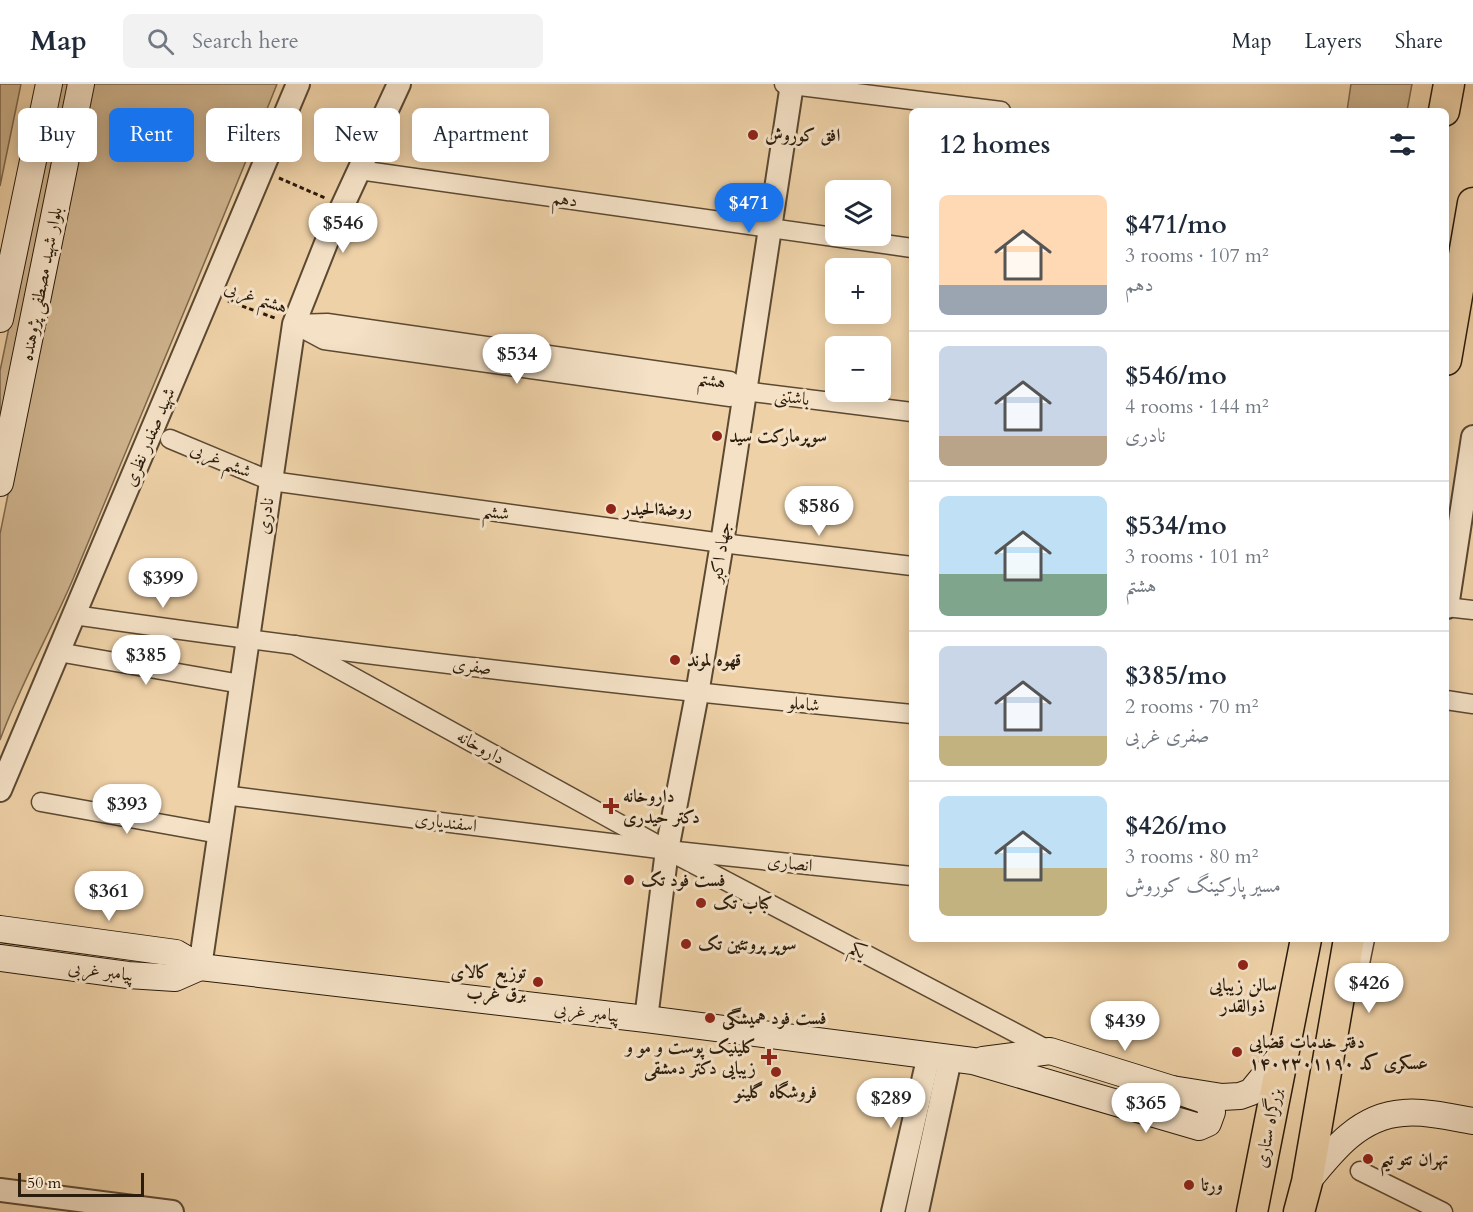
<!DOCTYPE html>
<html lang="en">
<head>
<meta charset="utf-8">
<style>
  body { margin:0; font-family:Cardo,Amiri,serif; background:#f2f2f3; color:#1f2937; height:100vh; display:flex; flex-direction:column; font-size:22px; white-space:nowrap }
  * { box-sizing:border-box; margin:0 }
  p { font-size:20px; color:#747a83 }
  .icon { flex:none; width:33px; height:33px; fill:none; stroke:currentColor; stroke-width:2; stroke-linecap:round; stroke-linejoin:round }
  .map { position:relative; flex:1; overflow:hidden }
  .drawer { position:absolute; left:909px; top:24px; width:540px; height:834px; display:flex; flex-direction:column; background:#fff; border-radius:9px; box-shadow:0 3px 15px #0003 }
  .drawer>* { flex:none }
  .banner { position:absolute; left:18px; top:24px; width:570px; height:54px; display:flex; gap:12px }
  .buttons { position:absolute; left:825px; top:96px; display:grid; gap:12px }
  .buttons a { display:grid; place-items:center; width:66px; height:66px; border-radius:9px; background:#fff; box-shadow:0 3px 15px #0003; font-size:30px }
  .scale { position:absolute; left:18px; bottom:15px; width:126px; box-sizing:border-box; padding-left:6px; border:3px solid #2b1c0b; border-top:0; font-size:16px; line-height:21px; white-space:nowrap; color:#2b1c0b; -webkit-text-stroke:4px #f4e1c6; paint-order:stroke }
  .price { position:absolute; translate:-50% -51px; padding:0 14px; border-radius:21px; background:#fff; color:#222; font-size:20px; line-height:39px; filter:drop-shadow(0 2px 3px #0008) }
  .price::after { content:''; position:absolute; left:50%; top:36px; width:18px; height:14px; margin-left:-9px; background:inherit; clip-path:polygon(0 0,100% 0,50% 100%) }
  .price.active { background:#1a73e8; color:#fff }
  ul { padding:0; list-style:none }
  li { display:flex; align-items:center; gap:18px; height:150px; padding:0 30px }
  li+li { border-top:2px solid #e0e1e3 }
  li span { display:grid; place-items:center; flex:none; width:168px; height:120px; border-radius:9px; color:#555 }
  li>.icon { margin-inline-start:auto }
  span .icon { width:72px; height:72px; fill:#fffc; stroke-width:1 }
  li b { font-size:26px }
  h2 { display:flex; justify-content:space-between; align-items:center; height:72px; padding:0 30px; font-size:26px }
  .chip { padding:0 21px; border-radius:9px; background:#fff; box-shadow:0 3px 15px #0003; font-size:21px; line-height:54px }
  .chip.active { background:#1a73e8; color:#fff }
  header { display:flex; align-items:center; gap:36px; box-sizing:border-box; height:84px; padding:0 30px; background:#fff; border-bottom:2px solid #e0e1e3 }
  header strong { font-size:28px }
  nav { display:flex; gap:33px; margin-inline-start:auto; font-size:21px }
  .search { width:420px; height:54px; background:#f2f2f3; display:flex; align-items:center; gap:15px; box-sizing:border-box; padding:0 21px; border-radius:9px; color:#747a83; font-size:22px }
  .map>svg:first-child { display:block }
  .green { fill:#cdb28c; stroke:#7c674c; stroke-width:1.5 }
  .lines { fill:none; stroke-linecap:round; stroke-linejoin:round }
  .minor-casing { stroke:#5c4932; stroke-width:21 }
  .tertiary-casing { stroke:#5c4932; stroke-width:26 }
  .secondary-casing { stroke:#2b1c0b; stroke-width:28 }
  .trunk-casing { stroke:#2b1c0b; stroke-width:33 }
  .path { stroke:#2b1c0b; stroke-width:3; stroke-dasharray:4.5 3; stroke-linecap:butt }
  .minor { stroke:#f4e1c6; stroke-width:18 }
  .tertiary { stroke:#f4e1c6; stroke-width:22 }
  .secondary { stroke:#f4e1c6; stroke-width:26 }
  .trunk { stroke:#eed1a7; stroke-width:30 }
  .poi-dot { fill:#8f2418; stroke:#f4e1c6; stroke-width:2 }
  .labels { text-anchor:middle; stroke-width:6; stroke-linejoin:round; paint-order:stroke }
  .poi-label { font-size:18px; font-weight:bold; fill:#2b1c0b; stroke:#f4e1c6; text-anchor:start }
  .street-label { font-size:18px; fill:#2b1c0b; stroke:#f4e1c6 }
</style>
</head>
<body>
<header>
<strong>Map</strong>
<div class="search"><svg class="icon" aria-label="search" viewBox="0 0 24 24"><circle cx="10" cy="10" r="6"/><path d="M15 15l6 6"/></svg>Search here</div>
<nav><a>Map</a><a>Layers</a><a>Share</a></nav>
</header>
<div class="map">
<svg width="1473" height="1128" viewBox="0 0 1473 1128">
  <rect width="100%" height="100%" fill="#eed1a7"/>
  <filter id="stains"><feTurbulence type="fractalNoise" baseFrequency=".00333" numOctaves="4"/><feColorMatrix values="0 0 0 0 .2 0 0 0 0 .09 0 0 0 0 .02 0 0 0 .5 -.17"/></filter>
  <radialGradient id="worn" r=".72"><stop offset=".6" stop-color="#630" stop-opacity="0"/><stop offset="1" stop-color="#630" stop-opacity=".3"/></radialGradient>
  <g class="green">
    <path d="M 0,0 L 21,0 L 0,102 Z"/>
    <path d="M 59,0 L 75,0 L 0,358 L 0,287 Z"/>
    <path d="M 91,0 L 277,0 C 211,166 141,330 73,495 C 50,549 20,601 0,656 L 0,450 Z"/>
    <path d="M 1351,0 L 1412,0 L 1407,27 L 1347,27 Z"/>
  </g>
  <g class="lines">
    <g class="minor-casing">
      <g id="minor">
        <path d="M 784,0 L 1001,27"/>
        <path d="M 359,86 L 912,164"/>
        <path d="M 294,240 L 324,256 L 730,313 L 744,307 L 912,328"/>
        <path d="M 294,240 L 327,239 L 730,297 L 744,307"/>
        <path d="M 170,355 L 271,397 L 722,459 L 912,482"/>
        <path d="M 1446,523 L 1473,526"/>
        <path d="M 74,531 C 352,571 632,603 912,630"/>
        <path d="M 295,561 L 667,766 L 1050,967"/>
        <path d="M 58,568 L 241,600"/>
        <path d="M 1446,616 L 1473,620"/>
        <path d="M 224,711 L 667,766 L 912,792"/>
        <path d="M 41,718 L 219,750"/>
        <path d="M 1356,899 L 1365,855"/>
        <path d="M 1360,1087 L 1443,1128"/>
      </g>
    </g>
    <g class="tertiary-casing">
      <g id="tertiary">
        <path d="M 1447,523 L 1473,353"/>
        <path d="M 0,706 L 298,0"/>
        <path d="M 200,883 L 294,240 L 330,149 L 399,0"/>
        <path d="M 646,935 L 667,766 L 697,610 L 722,459 L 792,0"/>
        <path d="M 0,1106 L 172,1128"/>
        <path d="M 893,1128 L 929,971"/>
        <path d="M 917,1128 L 950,975"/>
      </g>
    </g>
    <g class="secondary-casing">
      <g id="secondary">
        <path d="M 0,235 L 49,0"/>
        <path d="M 0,399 L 81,0"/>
        <path d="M 0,845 L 176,869 L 200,883 L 646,935 L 973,977 L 1199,1043 L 1208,1039 L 1212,1028 L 1207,1017 L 1172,1005"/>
        <path d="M 0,874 L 128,891 L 175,894 L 200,883"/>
        <path d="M 983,976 L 1050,967 L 1172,1005 L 1222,1013 L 1240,1012 L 1251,1008 L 1283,969"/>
        <path d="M 1307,1098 C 1332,1067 1359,1032 1403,1029 C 1425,1027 1451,1033 1473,1037"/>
      </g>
    </g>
    <g class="trunk-casing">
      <g id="trunk">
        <path d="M 1444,27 L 1449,0"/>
        <path d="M 1446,276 L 1473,119"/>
        <path d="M 1252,1128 L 1306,855"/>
        <path d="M 1299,1128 L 1307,1098 L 1349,855"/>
      </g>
    </g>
    <g class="path">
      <path d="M 279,94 L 325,114"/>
      <path d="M 228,217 L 275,234"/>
    </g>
    <use href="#minor" class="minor"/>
    <use href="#tertiary" class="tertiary"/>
    <use href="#secondary" class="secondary"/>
    <use href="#trunk" class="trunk"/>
  </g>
  <g class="poi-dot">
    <circle cx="753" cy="51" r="6"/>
    <circle cx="717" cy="352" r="6"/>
    <circle cx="611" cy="425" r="6"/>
    <circle cx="675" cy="576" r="6"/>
    <path d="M608 713h6v6h6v6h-6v6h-6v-6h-6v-6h6z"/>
    <circle cx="629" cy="796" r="6"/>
    <circle cx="701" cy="819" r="6"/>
    <circle cx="686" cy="860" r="6"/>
    <circle cx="1243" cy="881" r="6"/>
    <circle cx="538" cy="898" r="6"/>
    <circle cx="710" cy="934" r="6"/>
    <circle cx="1237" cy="968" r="6"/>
    <path d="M766 964h6v6h6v6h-6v6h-6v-6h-6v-6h6z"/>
    <circle cx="776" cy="988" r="6"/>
    <circle cx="1368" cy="1075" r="6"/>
    <circle cx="1189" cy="1101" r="6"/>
  </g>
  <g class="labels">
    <g class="poi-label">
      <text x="765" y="57">افق کوروش</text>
      <text x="729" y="358">سوپرمارکت سید</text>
      <text x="623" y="431">روضةالحیدر</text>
      <text x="687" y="582">قهوه لموند</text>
      <text x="623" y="718">داروخانه<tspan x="623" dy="21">دکتر حیدری</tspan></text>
      <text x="641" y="802">فست فود تک</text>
      <text x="713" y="825">کباب تک</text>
      <text x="698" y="866">سوپر پروتئین تک</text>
      <text x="526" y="894" text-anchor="end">توزیع کالای<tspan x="526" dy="21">برق غرب</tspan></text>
      <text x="1243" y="907" text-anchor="middle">سالن زیبایی<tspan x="1243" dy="21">ذوالقدر</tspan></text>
      <text x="722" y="940">فست فود همیشگی</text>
      <text x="1249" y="964">دفتر خدمات قضایی<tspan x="1249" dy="21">عسکری کد ۱۴۰۲۳۰۱۱۹۰</tspan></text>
      <text x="756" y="969" text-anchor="end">کلینیک پوست و مو و<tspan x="756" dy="21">زیبایی دکتر دمشقی</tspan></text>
      <text x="776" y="1014" text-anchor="middle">فروشگاه گلینو</text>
      <text x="1380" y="1081">تهران تتو تیم</text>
      <text x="1201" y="1107">ورتا</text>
    </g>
    <g class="street-label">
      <text transform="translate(565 115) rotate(8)" y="6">دهم</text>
      <text transform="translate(41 200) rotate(-79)" y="6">بلوار شهید مصطفی پژوهنده</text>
      <text transform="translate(256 213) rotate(19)" y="6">هشتم غربی</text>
      <text transform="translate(712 296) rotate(11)" y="6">هشتم</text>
      <text transform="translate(792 313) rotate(7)" y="6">باشتنی</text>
      <text transform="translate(149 353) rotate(-67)" y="6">شهید صفدر نظری</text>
      <text transform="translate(221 376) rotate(23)" y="6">ششم غربی</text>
      <text transform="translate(496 428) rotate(8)" y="6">ششم</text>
      <text transform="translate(265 432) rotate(-82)" y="6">نادری</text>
      <text transform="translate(720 468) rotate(-81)" y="6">جهاد اکبر</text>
      <text transform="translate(472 582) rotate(7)" y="6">صفری</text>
      <text transform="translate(804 620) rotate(5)" y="6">شاملو</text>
      <text transform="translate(481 663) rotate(29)" y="6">داروخانه</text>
      <text transform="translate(446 738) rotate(7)" y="6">اسفندیاری</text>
      <text transform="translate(790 779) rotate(6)" y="6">انصاری</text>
      <text transform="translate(858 866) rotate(28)" y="6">یکم</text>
      <text transform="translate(101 887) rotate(7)" y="6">پیامبر غربی</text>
      <text transform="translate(587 928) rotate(7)" y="6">پیامبر غربی</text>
      <text transform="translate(1268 1044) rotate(-79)" y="6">بزرگراه ستاری</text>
    </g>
  </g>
  <rect width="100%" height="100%" filter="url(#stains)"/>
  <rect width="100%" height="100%" fill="url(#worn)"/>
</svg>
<div class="buttons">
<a><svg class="icon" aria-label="layers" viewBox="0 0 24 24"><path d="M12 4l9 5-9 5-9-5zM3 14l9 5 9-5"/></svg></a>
<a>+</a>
<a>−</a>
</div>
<div class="scale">50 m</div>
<b class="price active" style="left:749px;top:150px">$471</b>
<b class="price" style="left:343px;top:170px">$546</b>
<b class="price" style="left:517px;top:301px">$534</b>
<b class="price" style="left:819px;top:453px">$586</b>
<b class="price" style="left:163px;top:525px">$399</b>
<b class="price" style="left:146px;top:602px">$385</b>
<b class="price" style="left:127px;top:751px">$393</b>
<b class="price" style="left:109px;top:838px">$361</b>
<b class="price" style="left:1369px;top:930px">$426</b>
<b class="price" style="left:1125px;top:968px">$439</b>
<b class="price" style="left:891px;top:1045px">$289</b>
<b class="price" style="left:1146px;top:1050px">$365</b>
<div class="banner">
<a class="chip">Buy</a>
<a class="chip active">Rent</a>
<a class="chip">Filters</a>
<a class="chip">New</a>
<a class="chip">Apartment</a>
</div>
<section class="drawer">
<h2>12 homes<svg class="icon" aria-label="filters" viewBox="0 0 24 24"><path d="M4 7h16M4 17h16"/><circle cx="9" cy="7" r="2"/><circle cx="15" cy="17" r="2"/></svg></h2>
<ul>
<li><span style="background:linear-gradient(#ffd9b3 75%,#9aa5b1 0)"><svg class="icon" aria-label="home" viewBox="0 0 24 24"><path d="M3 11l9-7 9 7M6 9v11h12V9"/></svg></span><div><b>$471/mo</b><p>3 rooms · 107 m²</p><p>دهم</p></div></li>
<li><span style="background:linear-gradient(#c9d6e8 75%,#b9a48a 0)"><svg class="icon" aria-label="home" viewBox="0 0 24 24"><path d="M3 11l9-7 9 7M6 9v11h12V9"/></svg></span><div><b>$546/mo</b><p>4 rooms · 144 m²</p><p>نادری</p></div></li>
<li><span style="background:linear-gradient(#bfe0f5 65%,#7fa58c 0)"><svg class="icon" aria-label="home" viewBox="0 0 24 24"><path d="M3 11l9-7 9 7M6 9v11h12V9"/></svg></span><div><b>$534/mo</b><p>3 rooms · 101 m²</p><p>هشتم</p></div></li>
<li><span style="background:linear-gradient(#c9d6e8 75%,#c2b280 0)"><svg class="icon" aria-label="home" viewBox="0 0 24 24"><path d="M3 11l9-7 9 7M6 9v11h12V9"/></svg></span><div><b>$385/mo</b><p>2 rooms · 70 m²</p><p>صفری غربی</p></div></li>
<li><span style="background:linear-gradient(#bfe0f5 60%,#c2b280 0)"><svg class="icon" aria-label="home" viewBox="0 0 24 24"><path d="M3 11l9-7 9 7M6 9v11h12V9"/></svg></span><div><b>$426/mo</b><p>3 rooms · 80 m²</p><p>مسیر پارکینگ کوروش</p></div></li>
</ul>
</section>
</div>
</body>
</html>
